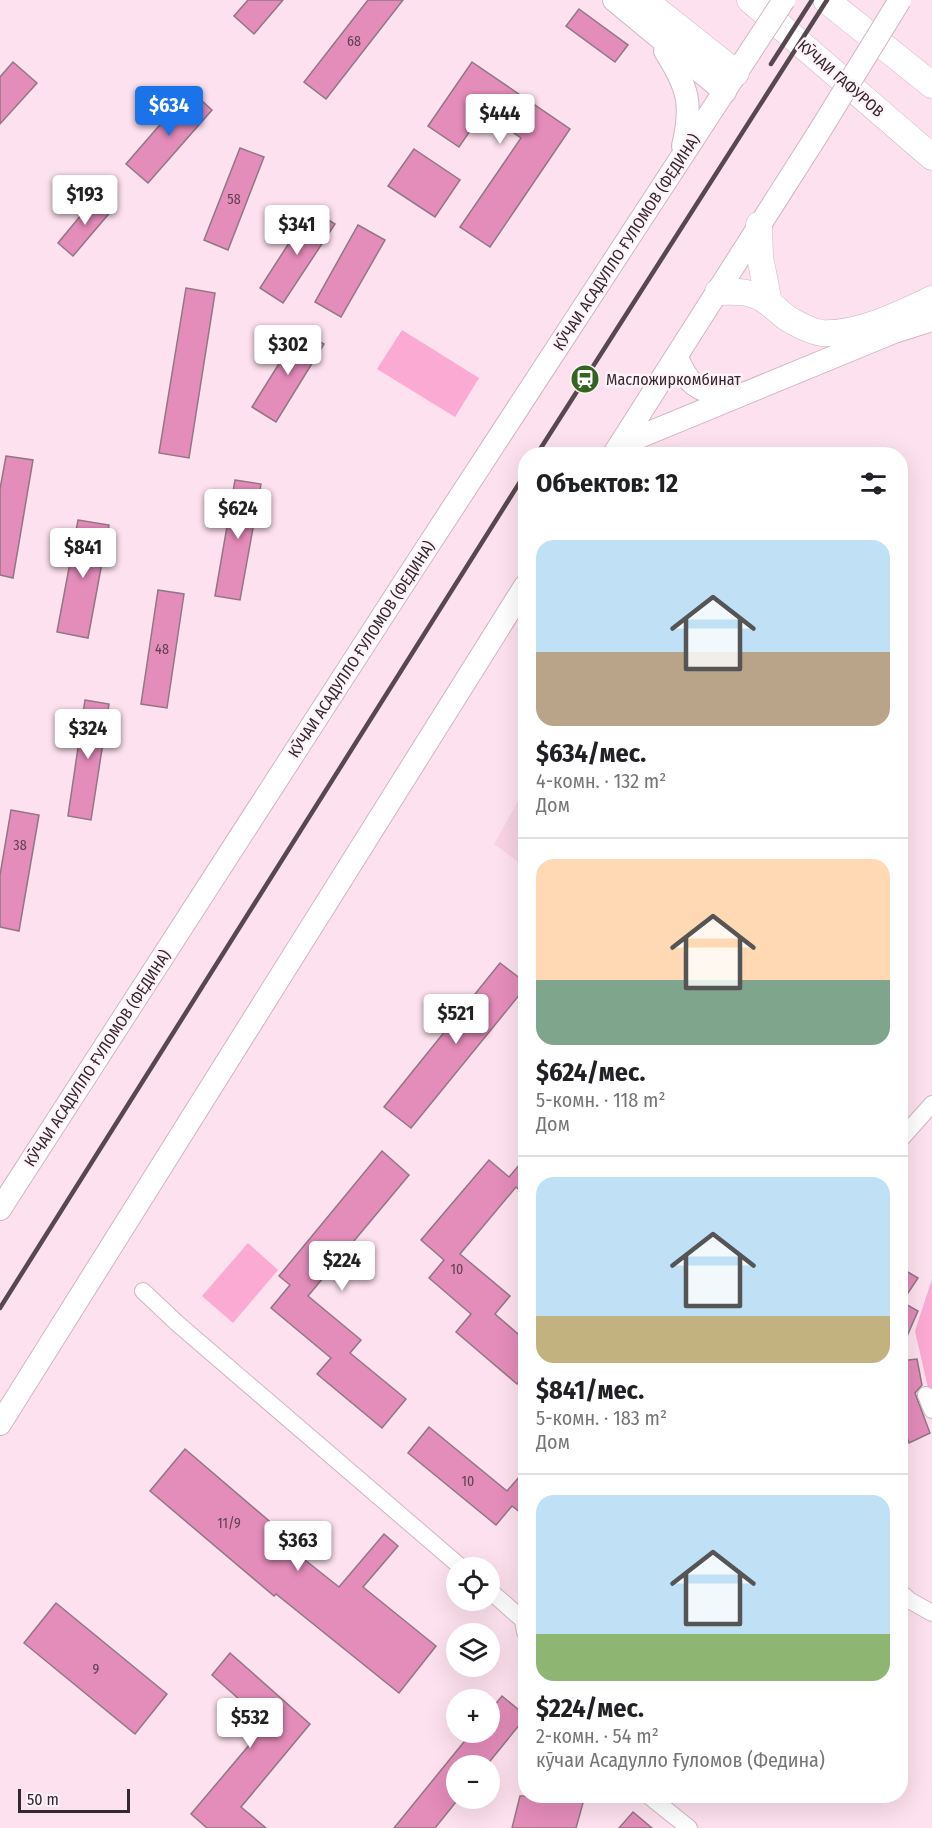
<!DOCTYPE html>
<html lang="ru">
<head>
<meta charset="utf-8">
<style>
  body { margin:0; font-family:"Fira Sans Condensed",sans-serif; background:#f6f6f6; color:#202124; height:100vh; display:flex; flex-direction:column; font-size:22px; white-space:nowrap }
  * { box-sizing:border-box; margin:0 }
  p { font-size:20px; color:#757577 }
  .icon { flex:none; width:33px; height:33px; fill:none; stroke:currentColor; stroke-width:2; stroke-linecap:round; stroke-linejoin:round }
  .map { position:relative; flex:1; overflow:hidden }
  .details { position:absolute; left:518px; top:447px; width:390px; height:1356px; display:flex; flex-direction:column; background:#fff; border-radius:24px; box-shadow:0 6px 24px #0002 }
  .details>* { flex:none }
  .controls { position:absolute; left:446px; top:1557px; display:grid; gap:12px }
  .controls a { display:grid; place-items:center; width:54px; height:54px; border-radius:50%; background:#fff; box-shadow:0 6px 24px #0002; font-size:30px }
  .scale { position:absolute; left:18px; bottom:15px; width:112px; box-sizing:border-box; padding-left:6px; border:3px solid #33282d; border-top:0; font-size:16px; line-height:21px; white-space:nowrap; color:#33282d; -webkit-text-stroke:4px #fff3f9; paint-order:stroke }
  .price { position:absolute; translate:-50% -51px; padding:0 14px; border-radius:6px; background:#fff; color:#222; font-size:20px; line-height:39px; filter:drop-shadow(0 2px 3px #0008) }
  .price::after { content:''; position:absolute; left:50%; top:36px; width:18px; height:14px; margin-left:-9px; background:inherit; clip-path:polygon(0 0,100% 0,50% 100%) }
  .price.active { background:#1a73e8; color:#fff }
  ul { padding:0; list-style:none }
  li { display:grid; align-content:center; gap:12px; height:318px; padding:0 18px }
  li+li { border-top:2px solid #e0e0e0 }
  li span { display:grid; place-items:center; height:186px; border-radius:18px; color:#555 }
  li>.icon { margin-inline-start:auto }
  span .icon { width:108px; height:108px; fill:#fffc; stroke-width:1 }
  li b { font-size:26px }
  h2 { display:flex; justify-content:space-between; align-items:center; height:72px; padding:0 18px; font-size:26px }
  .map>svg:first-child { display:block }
  .built { fill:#f7d3e4 }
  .pitch { fill:#fbaad3 }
  .building { fill:#e48cba; stroke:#907783; stroke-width:1.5 }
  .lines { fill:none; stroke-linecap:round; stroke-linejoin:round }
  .street-casing { stroke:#d0b5c2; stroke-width:18 }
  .secondary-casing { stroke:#d0b5c2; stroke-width:24 }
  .primary-casing { stroke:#d0b5c2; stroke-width:27 }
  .street { stroke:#fff; stroke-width:16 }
  .secondary { stroke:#fff; stroke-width:22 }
  .primary { stroke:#fff; stroke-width:26 }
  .rail { stroke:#56484e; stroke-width:4.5 }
  .secondary-bridge-casing { stroke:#d0b5c2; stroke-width:24; stroke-linecap:butt }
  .secondary-bridge { stroke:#fff; stroke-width:22 }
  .labels { text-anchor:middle; stroke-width:5; stroke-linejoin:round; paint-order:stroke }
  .number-label { font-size:14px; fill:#5f4150 }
  .street-label { font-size:16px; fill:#33282d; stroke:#fff3f9 }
  .poi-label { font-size:16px; fill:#33282d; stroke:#fff3f9; text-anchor:start }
</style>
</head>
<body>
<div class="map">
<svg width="932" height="1828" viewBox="0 0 932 1828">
  <rect width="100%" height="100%" fill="#fde1ee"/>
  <path class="built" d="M 525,789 L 525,867 L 494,844 Z"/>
  <g class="pitch">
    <path d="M 402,330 L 479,378 L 455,417 L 377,369 Z"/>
    <path d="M 248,1243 L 278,1270 L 233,1323 L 202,1296 Z"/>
    <path d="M 932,1279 L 932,1405 L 915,1331 Z"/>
  </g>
  <g class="building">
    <path d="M 248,0 L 283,0 L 254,34 L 234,16 Z"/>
    <path d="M 368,0 L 403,0 L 326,99 L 304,82 Z"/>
    <path d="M 579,9 L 628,45 L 615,62 L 566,26 Z"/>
    <path d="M 13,62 L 37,83 L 0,124 L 0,77 Z"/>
    <path d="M 472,62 L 570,129 L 490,247 L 460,227 L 521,138 L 483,112 L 459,147 L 428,126 Z"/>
    <path d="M 190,90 L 212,110 L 148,183 L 126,164 Z"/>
    <path d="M 240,148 L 264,157 L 228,250 L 204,240 Z"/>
    <path d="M 414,149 L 460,180 L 435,217 L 388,186 Z"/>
    <path d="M 96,197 L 112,210 L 73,256 L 58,243 Z"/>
    <path d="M 311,209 L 335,224 L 283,303 L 260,288 Z"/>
    <path d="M 358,225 L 385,240 L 341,317 L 315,302 Z"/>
    <path d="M 186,288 L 215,293 L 189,458 L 159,453 Z"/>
    <path d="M 300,330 L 324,344 L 276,422 L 252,407 Z"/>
    <path d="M 6,456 L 33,460 L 13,578 L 0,575 L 0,489 Z"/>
    <path d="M 235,480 L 261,484 L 240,600 L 215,596 Z"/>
    <path d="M 78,520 L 109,525 L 88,638 L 57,632 Z"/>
    <path d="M 158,590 L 184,594 L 167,708 L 141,704 Z"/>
    <path d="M 85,700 L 109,704 L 91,820 L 68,816 Z"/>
    <path d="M 11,810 L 39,815 L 19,931 L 0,927 L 0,875 Z"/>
    <path d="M 500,963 L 525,982 L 525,988 L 411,1128 L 384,1107 Z"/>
    <path d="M 382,1151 L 409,1175 L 308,1296 L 361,1340 L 350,1353 L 406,1399 L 382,1428 L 317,1374 L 331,1358 L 271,1308 L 290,1285 L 279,1276 Z"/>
    <path d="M 525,1158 L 525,1195 L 516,1187 L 460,1254 L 510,1296 L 495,1314 L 525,1340 L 525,1375 L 517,1384 L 456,1332 L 471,1314 L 429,1278 L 444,1260 L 421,1240 L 489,1160 L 509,1177 Z"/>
    <path d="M 906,1271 L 918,1278 L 902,1302 L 918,1311 L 900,1352 L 900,1280 Z"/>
    <path d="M 917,1359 L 922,1385 L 915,1393 L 930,1433 L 909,1443 L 900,1416 L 900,1405 L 902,1405 L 900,1361 Z"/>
    <path d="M 429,1427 L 507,1491 L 525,1470 L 525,1516 L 512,1506 L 496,1525 L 408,1453 Z"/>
    <path d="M 185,1449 L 309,1555 L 305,1560 L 339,1587 L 384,1534 L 398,1546 L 363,1587 L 436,1646 L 399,1693 L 276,1594 L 274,1596 L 150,1491 Z"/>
    <path d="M 56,1603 L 167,1694 L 135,1734 L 24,1643 Z"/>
    <path d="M 230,1653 L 310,1724 L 241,1807 L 266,1828 L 207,1828 L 191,1814 L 267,1724 L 212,1675 Z"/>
    <path d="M 502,1696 L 525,1715 L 525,1718 L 486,1766 L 456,1766 L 456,1802 L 435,1828 L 394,1828 L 472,1732 L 489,1732 L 489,1712 Z"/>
    <path d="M 520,1796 L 585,1796 L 576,1828 L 512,1828 Z"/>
    <path d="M 633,1812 L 652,1828 L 619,1828 Z"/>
  </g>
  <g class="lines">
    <g class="street-casing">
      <g id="street">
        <path d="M 900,1140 L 932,1104"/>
        <path d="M 143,1291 L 178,1324 L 462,1568"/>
        <path d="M 926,1395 L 932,1410"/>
        <path d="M 489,1590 L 523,1620 L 525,1632"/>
        <path d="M 900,1592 L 909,1600 L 932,1613"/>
        <path d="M 649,1796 L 689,1828"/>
      </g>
    </g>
    <g class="secondary-casing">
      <g id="secondary">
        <path d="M 614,0 L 725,92"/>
        <path d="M 665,51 C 688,87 693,104 683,146"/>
        <path d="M 677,357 C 690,389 698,389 730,398"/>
        <path d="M 622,444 L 894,332 L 932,320"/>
        <path d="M 614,454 L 819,132"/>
        <path d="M 0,1209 L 409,575 L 750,52"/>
        <path d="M 0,1424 L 525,586"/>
      </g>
    </g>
    <g class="primary-casing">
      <g id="primary">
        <path d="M 644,0 L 736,73"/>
        <path d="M 750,0 L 932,157"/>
        <path d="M 826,0 L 932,85"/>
        <path d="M 759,225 L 760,257 L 769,303"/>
        <path d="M 718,292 C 738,291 754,291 770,304 C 778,310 784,317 792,321 C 801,326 812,332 822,333 C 857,335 901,314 932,299"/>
      </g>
    </g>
    <use href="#street" class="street"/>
    <use href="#secondary" class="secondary"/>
    <use href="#primary" class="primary"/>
    <g class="rail">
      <path d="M 771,64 L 812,0"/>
      <path d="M 537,454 L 827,0"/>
      <path d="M 0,1308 L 525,474"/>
    </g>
    <g class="secondary-bridge-casing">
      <g id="secondary-bridge">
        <path d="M 750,52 L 784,0"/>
        <path d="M 819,132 L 900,0"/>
      </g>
    </g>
    <use href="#secondary-bridge" class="secondary-bridge"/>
  </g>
  <defs>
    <g id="station-disc" transform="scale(1.5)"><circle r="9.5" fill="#356322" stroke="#fff3f9"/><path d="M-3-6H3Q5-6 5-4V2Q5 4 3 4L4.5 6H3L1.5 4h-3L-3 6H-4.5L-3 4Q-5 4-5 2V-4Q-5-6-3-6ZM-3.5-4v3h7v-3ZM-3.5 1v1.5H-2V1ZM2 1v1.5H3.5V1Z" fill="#fff"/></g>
  </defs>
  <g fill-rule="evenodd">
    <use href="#station-disc" x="585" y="379"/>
  </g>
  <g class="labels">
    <g class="number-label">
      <text x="354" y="46">68</text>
      <text x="234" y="204">58</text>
      <text x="162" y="654">48</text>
      <text x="20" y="850">38</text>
      <text x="457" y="1274">10</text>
      <text x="468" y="1486">10</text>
      <text x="229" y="1528">11/9</text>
      <text x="96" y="1674">9</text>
    </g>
    <g class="street-label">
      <text transform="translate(841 78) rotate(41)" y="6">КӮЧАИ ГАФУРОВ</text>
      <text transform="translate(626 242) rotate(-57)" y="6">КӮЧАИ АСАДУЛЛО ҒУЛОМОВ (ФЕДИНА)</text>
      <text transform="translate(361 649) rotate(-57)" y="6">КӮЧАИ АСАДУЛЛО ҒУЛОМОВ (ФЕДИНА)</text>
      <text transform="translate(97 1058) rotate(-57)" y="6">КӮЧАИ АСАДУЛЛО ҒУЛОМОВ (ФЕДИНА)</text>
    </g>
    <g class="poi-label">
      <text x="606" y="385">Масложиркомбинат</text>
    </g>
  </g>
</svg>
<div class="controls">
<a><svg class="icon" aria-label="locate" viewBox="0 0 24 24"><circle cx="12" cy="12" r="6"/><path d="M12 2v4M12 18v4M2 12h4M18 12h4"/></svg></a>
<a><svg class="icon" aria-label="layers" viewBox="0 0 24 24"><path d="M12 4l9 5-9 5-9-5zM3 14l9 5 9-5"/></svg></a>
<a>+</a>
<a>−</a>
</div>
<div class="scale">50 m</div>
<b class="price active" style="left:169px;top:137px">$634</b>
<b class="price" style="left:500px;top:145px">$444</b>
<b class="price" style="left:85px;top:226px">$193</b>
<b class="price" style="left:297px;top:256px">$341</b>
<b class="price" style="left:288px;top:376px">$302</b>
<b class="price" style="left:238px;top:540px">$624</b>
<b class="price" style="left:83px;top:579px">$841</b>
<b class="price" style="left:88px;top:760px">$324</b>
<b class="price" style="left:456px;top:1045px">$521</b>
<b class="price" style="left:342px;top:1292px">$224</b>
<b class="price" style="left:298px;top:1572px">$363</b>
<b class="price" style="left:250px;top:1749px">$532</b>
<section class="details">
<h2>Объектов: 12<svg class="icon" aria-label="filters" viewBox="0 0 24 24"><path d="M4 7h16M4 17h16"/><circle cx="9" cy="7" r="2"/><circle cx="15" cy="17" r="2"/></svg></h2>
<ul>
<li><span style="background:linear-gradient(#bfe0f5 60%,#b9a48a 0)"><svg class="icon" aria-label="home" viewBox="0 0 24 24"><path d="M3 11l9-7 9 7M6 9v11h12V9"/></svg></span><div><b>$634/мес.</b><p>4-комн. · 132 m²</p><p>Дом</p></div></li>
<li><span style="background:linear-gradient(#ffd9b3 65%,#7fa58c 0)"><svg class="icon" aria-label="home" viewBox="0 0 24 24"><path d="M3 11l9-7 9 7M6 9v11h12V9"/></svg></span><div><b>$624/мес.</b><p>5-комн. · 118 m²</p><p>Дом</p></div></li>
<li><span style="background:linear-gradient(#bfe0f5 75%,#c2b280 0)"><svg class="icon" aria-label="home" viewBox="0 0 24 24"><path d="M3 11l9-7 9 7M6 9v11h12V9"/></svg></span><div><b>$841/мес.</b><p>5-комн. · 183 m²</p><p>Дом</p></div></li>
<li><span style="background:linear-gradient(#bfe0f5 75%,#8fb573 0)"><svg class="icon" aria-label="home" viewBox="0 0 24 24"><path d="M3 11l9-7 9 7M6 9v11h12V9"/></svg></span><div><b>$224/мес.</b><p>2-комн. · 54 m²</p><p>кӯчаи Асадулло Ғуломов (Федина)</p></div></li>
</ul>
</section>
</div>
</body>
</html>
